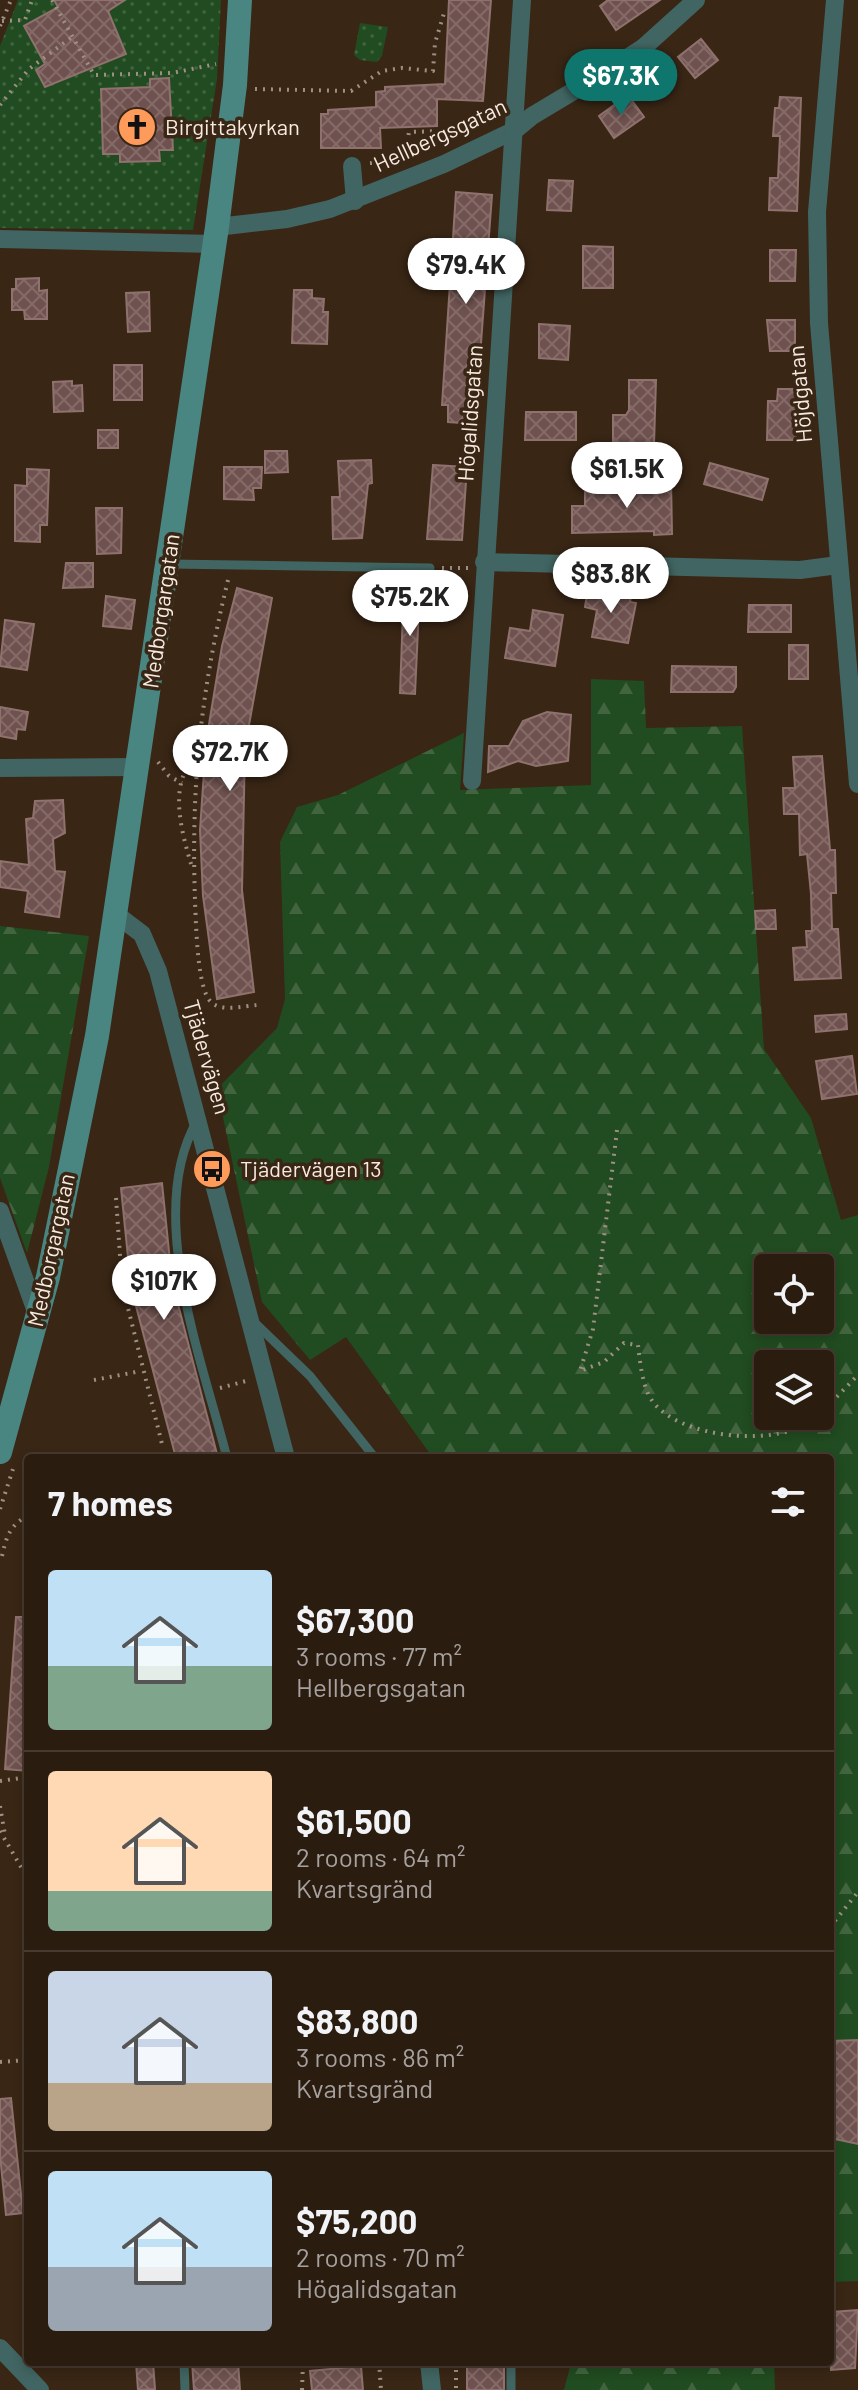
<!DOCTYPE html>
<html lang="en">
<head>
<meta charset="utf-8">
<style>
  body { margin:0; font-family:Barlow,sans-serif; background:#332519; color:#f1f3f6; height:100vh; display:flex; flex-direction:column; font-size:30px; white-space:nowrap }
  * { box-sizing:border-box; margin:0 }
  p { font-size:26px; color:#a6a19f }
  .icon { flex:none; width:44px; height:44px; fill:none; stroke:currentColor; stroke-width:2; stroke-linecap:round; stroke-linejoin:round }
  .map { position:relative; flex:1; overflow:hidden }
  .side { position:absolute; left:24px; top:1454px; width:810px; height:912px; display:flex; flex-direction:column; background:#2b1c10; border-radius:8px; box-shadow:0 4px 12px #0003,0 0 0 2px #473a30 }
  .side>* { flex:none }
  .controls { position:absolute; left:754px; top:1254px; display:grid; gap:16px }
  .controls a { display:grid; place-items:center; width:80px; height:80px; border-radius:8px; background:#2b1c10; box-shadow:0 4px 12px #0003,0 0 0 2px #473a30; font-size:40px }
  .price { position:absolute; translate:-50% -68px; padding:0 18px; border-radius:28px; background:#fff; color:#222; font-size:26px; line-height:52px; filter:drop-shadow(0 2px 4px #0008) }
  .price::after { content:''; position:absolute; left:50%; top:48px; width:24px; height:18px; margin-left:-12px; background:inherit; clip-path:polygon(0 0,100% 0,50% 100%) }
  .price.current { background:#0f766e; color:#fff }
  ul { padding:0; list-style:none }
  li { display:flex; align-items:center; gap:24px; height:200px; padding:0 24px }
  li+li { border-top:2px solid #473a30 }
  li span { display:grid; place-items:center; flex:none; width:224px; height:160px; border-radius:8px; color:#555 }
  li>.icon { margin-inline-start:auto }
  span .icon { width:96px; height:96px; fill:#fffc; stroke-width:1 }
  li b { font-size:34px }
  h2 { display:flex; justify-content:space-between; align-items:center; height:96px; padding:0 24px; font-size:34px }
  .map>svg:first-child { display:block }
  .green { fill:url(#green-dots) }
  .forest { fill:url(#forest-firs); fill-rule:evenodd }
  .building { fill:url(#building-cross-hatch); stroke:#8f716d; stroke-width:2 }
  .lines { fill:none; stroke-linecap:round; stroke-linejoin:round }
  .path { stroke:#a09083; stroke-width:4; stroke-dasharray:2 6; stroke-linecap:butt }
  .lane { stroke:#416562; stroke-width:9 }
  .street { stroke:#416562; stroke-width:18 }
  .secondary { stroke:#498681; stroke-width:24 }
  .labels { text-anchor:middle; stroke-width:7; stroke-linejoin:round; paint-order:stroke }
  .poi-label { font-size:22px; fill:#f7eae0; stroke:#392615; text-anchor:start }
  .street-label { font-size:22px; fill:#f7eae0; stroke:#392615 }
</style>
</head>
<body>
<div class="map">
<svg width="858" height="2390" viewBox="0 0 858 2390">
  <defs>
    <pattern id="green-dots" width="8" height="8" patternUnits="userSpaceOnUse" patternTransform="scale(2)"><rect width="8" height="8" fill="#214b20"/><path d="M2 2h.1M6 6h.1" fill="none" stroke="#426540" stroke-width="1.8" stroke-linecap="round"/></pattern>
    <pattern id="forest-firs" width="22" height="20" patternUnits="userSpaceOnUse" patternTransform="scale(2)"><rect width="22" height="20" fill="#214b20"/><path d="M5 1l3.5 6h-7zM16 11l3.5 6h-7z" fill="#426540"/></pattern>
    <pattern id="building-cross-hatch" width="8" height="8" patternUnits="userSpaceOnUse" patternTransform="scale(2)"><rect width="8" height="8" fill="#6f524f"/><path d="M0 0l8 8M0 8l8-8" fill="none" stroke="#846b68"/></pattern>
  </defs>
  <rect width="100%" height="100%" fill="#392615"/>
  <g class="green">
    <path d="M 18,0 L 221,0 L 217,79 L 193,230 L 0,228 L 0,46 Z"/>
    <path d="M 360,23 L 388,27 L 382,56 L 377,62 L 360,60 L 354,55 Z"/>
  </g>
  <g class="forest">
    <path d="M 591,679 L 644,681 L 646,728 L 742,726 L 764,1049 L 811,1118 L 841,1220 L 858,1215 L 858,2281 L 830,2282 L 830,1458 L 433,1458 L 346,1337 L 310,1360 L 262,1302 L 217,1089 L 277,1028 L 285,999 L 280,842 L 297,807 L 338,795 L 464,733 L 460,790 L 591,785 ZM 768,1268 L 820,1268 L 820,1320 L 768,1320 ZM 768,1364 L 820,1364 L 820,1416 L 768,1416 Z"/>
    <path d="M 0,926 L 89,936 L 49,1167 L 27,1253 L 0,1178 Z"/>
    <path d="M 577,2362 L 774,2362 L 775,2390 L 564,2390 L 570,2367 Z"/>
  </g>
  <g class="building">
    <path d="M 54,0 L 125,0 L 108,11 L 126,54 L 45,87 L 36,70 L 45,64 L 24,26 L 58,7 Z"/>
    <path d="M 449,0 L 491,0 L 483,101 L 437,99 L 437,126 L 380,128 L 381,148 L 321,148 L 321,114 L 328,114 L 328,110 L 376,107 L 376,92 L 385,91 L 385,87 L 445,84 Z"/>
    <path d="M 608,0 L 660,0 L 616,30 L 600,6 Z"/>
    <path d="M 701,39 L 718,60 L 695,78 L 678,57 Z"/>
    <path d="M 169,78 L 173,150 L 159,150 L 160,161 L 120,162 L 120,154 L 103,154 L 101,89 L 150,87 L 150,79 Z"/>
    <path d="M 628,95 L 644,117 L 614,138 L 599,116 Z"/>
    <path d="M 780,97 L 801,98 L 797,211 L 769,210 L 770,178 L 778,178 L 780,136 L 773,136 L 775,108 L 779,108 Z"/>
    <path d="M 549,180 L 573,181 L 571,211 L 547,210 Z"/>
    <path d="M 456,192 L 492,195 L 475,424 L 448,422 L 448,405 L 442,405 Z"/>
    <path d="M 583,246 L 613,247 L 613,288 L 583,288 Z"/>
    <path d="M 770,250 L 796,250 L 795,281 L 770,281 Z"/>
    <path d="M 39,278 L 39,291 L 47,290 L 47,319 L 25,319 L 24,310 L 12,310 L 12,289 L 16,289 L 16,279 Z"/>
    <path d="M 294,290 L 312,290 L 312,298 L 324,299 L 323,312 L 328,312 L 327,344 L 292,343 Z"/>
    <path d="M 149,292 L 150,331 L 128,332 L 126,293 Z"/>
    <path d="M 767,320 L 795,320 L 795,351 L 770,351 Z"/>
    <path d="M 539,324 L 570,326 L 568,360 L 539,358 Z"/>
    <rect x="114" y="365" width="28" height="35"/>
    <path d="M 629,380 L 656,380 L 654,444 L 613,444 L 613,415 L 626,415 L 629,410 Z"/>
    <path d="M 72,381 L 72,386 L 82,385 L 83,411 L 54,412 L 53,382 Z"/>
    <path d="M 778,389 L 797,389 L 796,440 L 767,440 L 768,401 L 777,401 Z"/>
    <path d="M 526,412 L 576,412 L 576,440 L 525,440 Z"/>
    <rect x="98" y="430" width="20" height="18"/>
    <path d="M 265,451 L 287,451 L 288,472 L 265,473 Z"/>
    <path d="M 371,460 L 372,483 L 368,484 L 362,538 L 333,539 L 332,497 L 340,497 L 338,461 Z"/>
    <path d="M 710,463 L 768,479 L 762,500 L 704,484 Z"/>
    <path d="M 433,465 L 467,467 L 462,540 L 427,539 Z"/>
    <path d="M 224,467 L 262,467 L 261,488 L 253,488 L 254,500 L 224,499 Z"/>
    <path d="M 27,469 L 49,470 L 47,525 L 40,525 L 40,542 L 15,541 L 15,485 L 27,486 Z"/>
    <path d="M 635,479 L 671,479 L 672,534 L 654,535 L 654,531 L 572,533 L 572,506 L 585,506 L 585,492 L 636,491 Z"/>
    <path d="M 96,508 L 122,508 L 121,553 L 97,554 Z"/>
    <path d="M 66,563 L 93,563 L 93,587 L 63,588 Z"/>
    <path d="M 404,584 L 420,585 L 415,694 L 400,693 Z"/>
    <path d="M 237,588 L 272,598 L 245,747 L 242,890 L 254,992 L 217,999 L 203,896 L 200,830 L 206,742 L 222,646 Z"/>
    <path d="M 588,588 L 631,596 L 630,602 L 636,603 L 628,643 L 592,637 L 597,610 L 585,607 Z"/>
    <path d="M 106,596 L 135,600 L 131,629 L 103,626 Z"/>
    <path d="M 749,605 L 791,605 L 791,632 L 748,632 Z"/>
    <path d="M 533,610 L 563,615 L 555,666 L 505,658 L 510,628 L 530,631 Z"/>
    <path d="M 5,620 L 34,624 L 27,670 L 0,666 Z"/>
    <rect x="789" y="645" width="19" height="34"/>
    <path d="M 672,666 L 736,667 L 736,687 L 733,692 L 671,692 Z"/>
    <path d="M 0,707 L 28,712 L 25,730 L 17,729 L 16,739 L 0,736 Z"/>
    <path d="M 547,712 L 571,715 L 568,761 L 536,766 L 518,761 L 488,772 L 489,746 L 509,746 L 523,721 Z"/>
    <path d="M 822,756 L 830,850 L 835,850 L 836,893 L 831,893 L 832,929 L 838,929 L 841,978 L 795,980 L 793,948 L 807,947 L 806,931 L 812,931 L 811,894 L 807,854 L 800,855 L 799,814 L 784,814 L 783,788 L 795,788 L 793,757 Z"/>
    <path d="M 63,800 L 65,833 L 53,839 L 55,871 L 65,872 L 59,917 L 25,912 L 28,891 L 0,887 L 0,861 L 29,865 L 26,819 L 33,818 L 35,801 Z"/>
    <path d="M 775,910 L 776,929 L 756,929 L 755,911 Z"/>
    <path d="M 846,1014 L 847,1029 L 816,1032 L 815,1016 Z"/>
    <path d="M 852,1056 L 857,1094 L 822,1099 L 816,1061 Z"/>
    <path d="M 162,1183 L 172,1281 L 218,1458 L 176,1458 L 131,1287 L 121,1188 Z"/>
    <path d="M 16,1617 L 28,1617 L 28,1771 L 5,1769 Z"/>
    <path d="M 858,2040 L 858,2144 L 830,2138 L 830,2041 Z"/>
    <path d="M 11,2098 L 23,2213 L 6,2215 L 0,2155 L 0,2099 Z"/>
    <path d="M 858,2310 L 855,2368 L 831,2370 L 830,2352 L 834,2352 L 832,2312 Z"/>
    <path d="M 136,2362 L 153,2362 L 155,2389 L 138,2390 Z"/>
    <path d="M 192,2362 L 238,2362 L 240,2390 L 194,2390 Z"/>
    <rect x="467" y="2362" width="37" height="28"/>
    <path d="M 361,2366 L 363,2390 L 312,2390 L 310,2371 Z"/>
  </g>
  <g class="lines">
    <g class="path">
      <path d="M 52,0 L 94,75 L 172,73 L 216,64"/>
      <path d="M 2,21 L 25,20 L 32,0"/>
      <path d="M 0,26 L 11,0"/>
      <path d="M 255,89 L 351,91 L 382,71 L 402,68 L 433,71 L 435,43 L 445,10"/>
      <path d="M 0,105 L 29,69 L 72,37"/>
      <path d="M 370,163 L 394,163 L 407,143 L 409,132 L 444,131"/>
      <path d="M 442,568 L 469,568"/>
      <path d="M 228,580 C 198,703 190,799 196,925 C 197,942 199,991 211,1002 C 221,1012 244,1006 258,1005"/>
      <path d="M 158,762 L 169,776 L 182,783"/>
      <path d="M 191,864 C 182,833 168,785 194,759"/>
      <path d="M 617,1130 L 593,1329 L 580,1371 L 604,1362 L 624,1343 L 638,1345 C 640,1361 642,1385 651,1399 C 677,1440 784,1449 818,1416"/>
      <path d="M 116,1198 L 122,1284 L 163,1448"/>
      <path d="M 94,1380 L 141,1371"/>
      <path d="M 220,1388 L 246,1381"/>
      <path d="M 820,1414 L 858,1375"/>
      <path d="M 0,1509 L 13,1469"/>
      <path d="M 2,1556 C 6,1538 10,1524 28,1516"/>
      <path d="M 0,1781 L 28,1777"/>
      <path d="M 0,1806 L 5,1835"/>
      <path d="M 0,1831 L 28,1879"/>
      <path d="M 830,1927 L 858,1892"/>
      <path d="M 0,2062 L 28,2060"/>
      <path d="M 379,2362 L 381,2390"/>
      <path d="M 456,2362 L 456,2390"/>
      <path d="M 302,2390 L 303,2362"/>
    </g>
    <g class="lane">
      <path d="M 170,564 L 430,568"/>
      <path d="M 197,1121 C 144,1213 203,1362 227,1458"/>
      <path d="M 253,1321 L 310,1376 L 375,1458"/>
      <path d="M 184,2362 L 185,2390"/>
      <path d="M 511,2390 L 511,2362"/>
    </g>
    <g class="street">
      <path d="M 835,0 L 817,212 L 819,323 L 858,784"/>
      <path d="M 352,166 L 355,201"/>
      <path d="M 217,227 L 287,219 L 330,209 L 444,164 L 515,130 L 532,116 L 607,71 L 644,47 L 696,0"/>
      <path d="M 0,239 L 214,244"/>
      <path d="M 484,562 L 800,570 L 838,565"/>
      <path d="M 0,768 L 137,767"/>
      <path d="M 472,781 L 522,0"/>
      <path d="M 117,915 L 142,934 L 158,971 L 286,1458"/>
      <path d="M 0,1211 L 38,1317"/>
      <path d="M 0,2348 L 40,2390"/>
      <path d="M 429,2362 L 432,2390"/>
    </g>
    <path class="secondary" d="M 0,1452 L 48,1277 L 97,1036 L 217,227 L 235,85 L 240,0"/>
  </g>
  <defs>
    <g id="church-disc" transform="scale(2)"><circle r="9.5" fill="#ff9b5a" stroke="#392615"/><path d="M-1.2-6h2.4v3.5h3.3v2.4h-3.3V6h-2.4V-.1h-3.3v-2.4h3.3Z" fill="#111"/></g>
    <g id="bus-disc" transform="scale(2)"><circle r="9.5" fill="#ff9b5a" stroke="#392615"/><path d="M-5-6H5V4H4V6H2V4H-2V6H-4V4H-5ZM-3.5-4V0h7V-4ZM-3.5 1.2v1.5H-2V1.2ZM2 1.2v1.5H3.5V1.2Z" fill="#111"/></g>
  </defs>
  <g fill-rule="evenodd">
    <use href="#church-disc" x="137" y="127"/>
    <use href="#bus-disc" x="212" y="1169"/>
  </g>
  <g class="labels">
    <g class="poi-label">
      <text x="165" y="135">Birgittakyrkan</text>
      <text x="240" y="1177">Tjädervägen 13</text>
    </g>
    <g class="street-label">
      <text transform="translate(440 135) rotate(-25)" y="8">Hellbergsgatan</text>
      <text transform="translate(800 394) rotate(-95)" y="8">Höjdgatan</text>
      <text transform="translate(470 413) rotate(-86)" y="8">Högalidsgatan</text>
      <text transform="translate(161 611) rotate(-82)" y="8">Medborgargatan</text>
      <text transform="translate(207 1057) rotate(74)" y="8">Tjädervägen</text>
      <text transform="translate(51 1250) rotate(-78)" y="8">Medborgargatan</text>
    </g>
  </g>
</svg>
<div class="controls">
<a><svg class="icon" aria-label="locate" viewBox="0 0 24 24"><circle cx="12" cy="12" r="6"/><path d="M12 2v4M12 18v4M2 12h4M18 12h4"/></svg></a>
<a><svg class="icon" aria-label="layers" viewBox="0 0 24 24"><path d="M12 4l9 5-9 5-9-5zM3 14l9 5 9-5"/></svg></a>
</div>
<b class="price current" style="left:621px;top:117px">$67.3K</b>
<b class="price" style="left:466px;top:306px">$79.4K</b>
<b class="price" style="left:627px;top:510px">$61.5K</b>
<b class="price" style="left:611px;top:615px">$83.8K</b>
<b class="price" style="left:410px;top:638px">$75.2K</b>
<b class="price" style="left:230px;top:793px">$72.7K</b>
<b class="price" style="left:164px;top:1322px">$107K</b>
<section class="side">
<h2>7 homes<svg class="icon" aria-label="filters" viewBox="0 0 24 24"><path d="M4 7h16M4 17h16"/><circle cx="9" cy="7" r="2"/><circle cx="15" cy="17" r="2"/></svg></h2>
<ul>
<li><span style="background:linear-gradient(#bfe0f5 60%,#7fa58c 0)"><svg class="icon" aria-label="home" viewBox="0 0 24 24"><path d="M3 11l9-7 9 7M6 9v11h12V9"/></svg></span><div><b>$67,300</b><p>3 rooms · 77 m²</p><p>Hellbergsgatan</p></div></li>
<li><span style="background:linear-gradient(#ffd9b3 75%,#7fa58c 0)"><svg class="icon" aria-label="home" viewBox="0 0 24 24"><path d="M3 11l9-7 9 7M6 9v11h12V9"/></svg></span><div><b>$61,500</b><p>2 rooms · 64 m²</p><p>Kvartsgränd</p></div></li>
<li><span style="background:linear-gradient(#c9d6e8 70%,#b9a48a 0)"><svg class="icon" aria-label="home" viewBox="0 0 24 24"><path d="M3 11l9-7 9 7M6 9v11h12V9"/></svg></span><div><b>$83,800</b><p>3 rooms · 86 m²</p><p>Kvartsgränd</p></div></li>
<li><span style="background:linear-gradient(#bfe0f5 60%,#9aa5b1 0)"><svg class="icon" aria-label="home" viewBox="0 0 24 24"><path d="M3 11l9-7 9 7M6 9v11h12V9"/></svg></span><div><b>$75,200</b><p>2 rooms · 70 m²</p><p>Högalidsgatan</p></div></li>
</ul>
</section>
</div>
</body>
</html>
